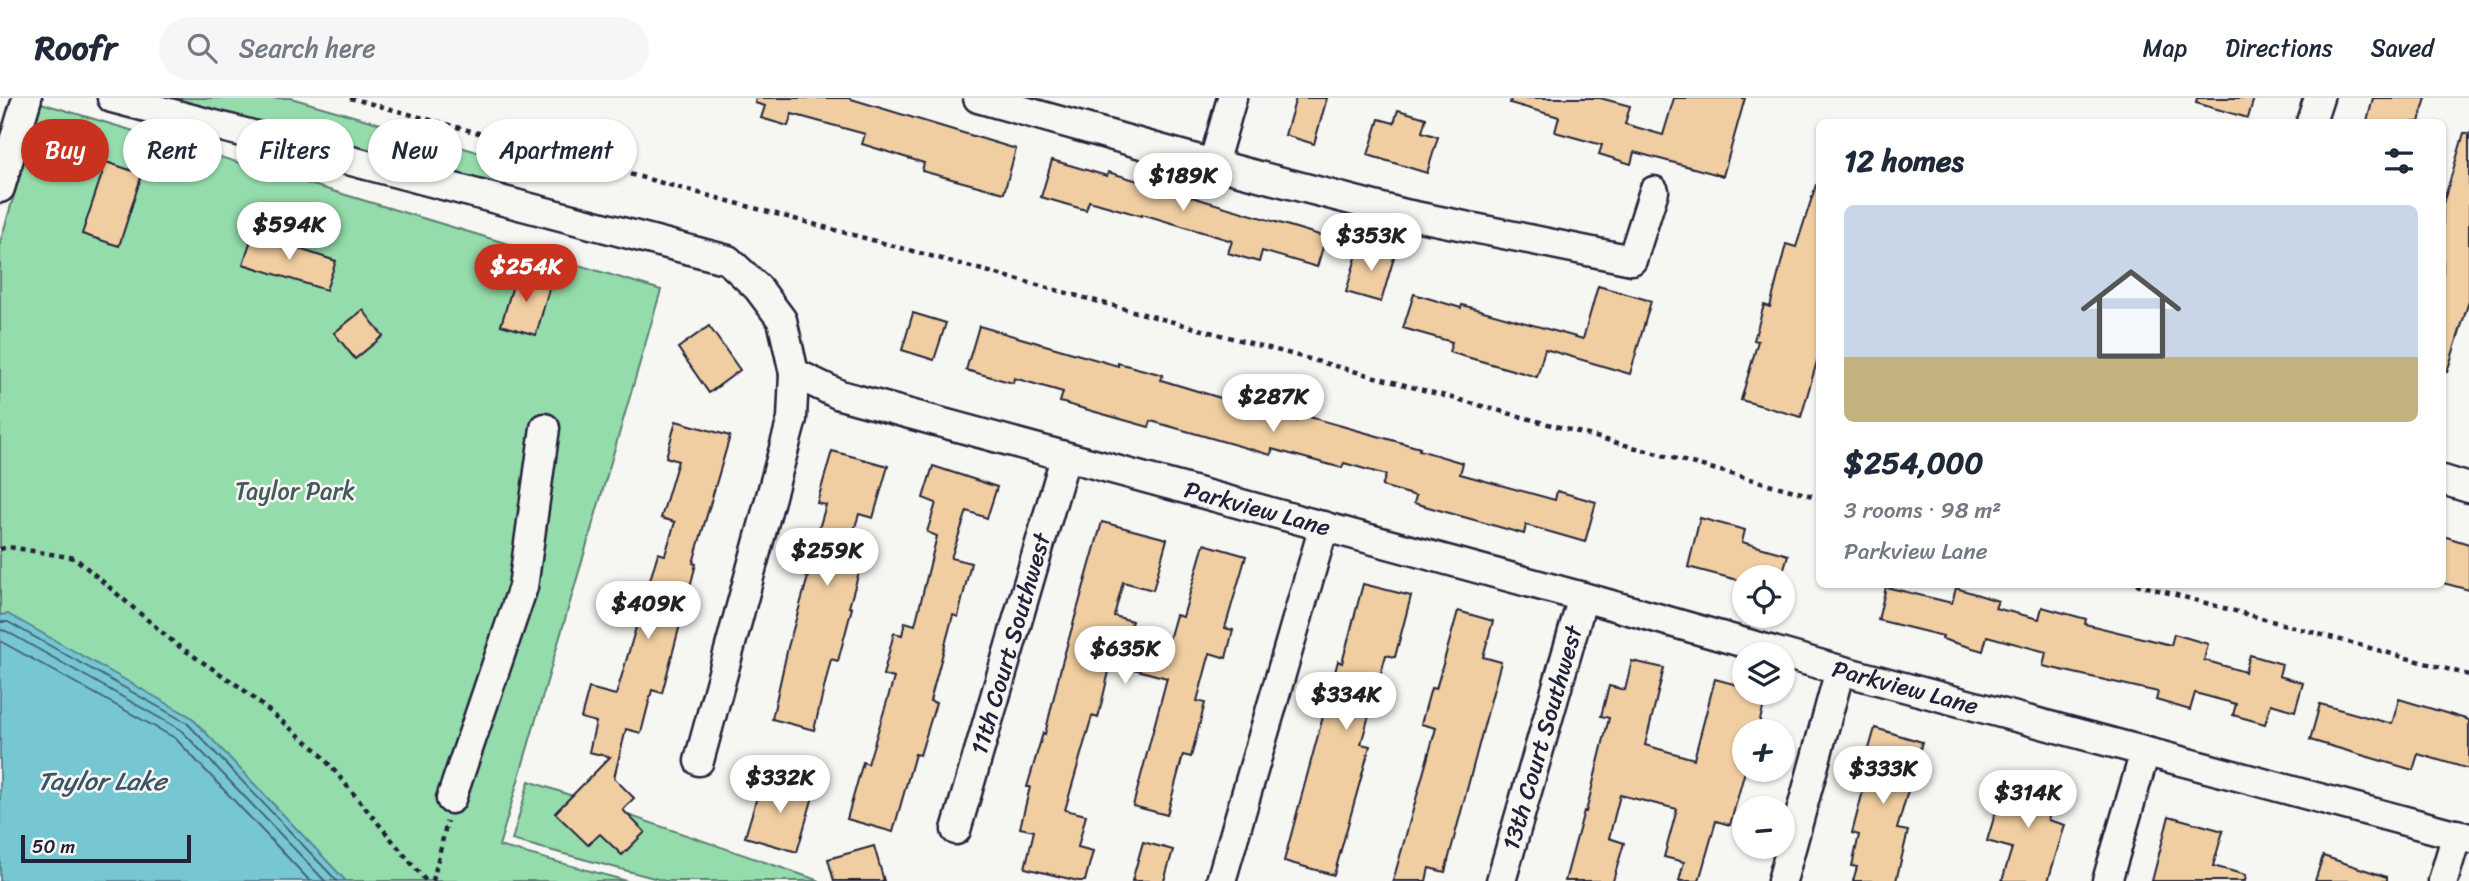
<!DOCTYPE html>
<html lang="en">
<head>
<meta charset="utf-8">
<style>
  body { margin:0; font-family:Sriracha,sans-serif; background:#f6f6f7; color:#1f2937; height:100vh; display:flex; flex-direction:column; font-size:26px; white-space:nowrap }
  * { box-sizing:border-box; margin:0 }
  p { font-size:23px; color:#747a83 }
  .icon { flex:none; width:38px; height:38px; fill:none; stroke:currentColor; stroke-width:2; stroke-linecap:round; stroke-linejoin:round }
  .map { position:relative; flex:1; overflow:hidden }
  .sheet { position:absolute; left:1816px; top:21px; width:630px; height:469px; display:flex; flex-direction:column; background:#fff; border-radius:10px; box-shadow:0 2px 5px #0004 }
  .sheet>* { flex:none }
  .hud { position:absolute; left:21px; top:21px; width:665px; height:63px; display:flex; gap:14px }
  .buttons { position:absolute; left:1732px; top:467px; display:grid; gap:14px }
  .buttons a { display:grid; place-items:center; width:63px; height:63px; border-radius:50%; background:#fff; box-shadow:0 2px 5px #0004; font-size:35px }
  .scale { position:absolute; left:21px; bottom:18px; width:170px; box-sizing:border-box; padding-left:7px; border:4px solid #22223b; border-top:0; font-size:19px; line-height:24px; white-space:nowrap; color:#22223b; -webkit-text-stroke:5px #f6f6f2; paint-order:stroke }
  .price { position:absolute; translate:-50% -60px; padding:0 16px; border-radius:24px; background:#fff; color:#222; font-size:23px; line-height:46px; filter:drop-shadow(0 2px 4px #0008) }
  .price::after { content:''; position:absolute; left:50%; top:42px; width:21px; height:16px; margin-left:-10px; background:inherit; clip-path:polygon(0 0,100% 0,50% 100%) }
  .price.on { background:#c8321e; color:#fff }
  ul { padding:0; list-style:none }
  li { display:grid; align-content:center; gap:14px; height:371px; padding:0 28px }
  li span { display:grid; place-items:center; height:217px; border-radius:10px; color:#555 }
  li>.icon { margin-inline-start:auto }
  span .icon { width:126px; height:126px; fill:#fffc; stroke-width:1 }
  li b { font-size:30px }
  h2 { display:flex; justify-content:space-between; align-items:center; height:84px; padding:0 28px; font-size:30px }
  .pill { padding:0 24px; border-radius:32px; background:#fff; box-shadow:0 2px 5px #0004; font-size:24px; line-height:63px }
  .pill.on { background:#c8321e; color:#fff }
  header { display:flex; align-items:center; gap:42px; box-sizing:border-box; height:98px; padding:0 35px; background:#fff; border-bottom:2px solid #e0e1e3 }
  header strong { font-size:33px }
  nav { display:flex; gap:38px; margin-inline-start:auto; font-size:24px }
  .search { width:490px; height:63px; background:#f6f6f7; display:flex; align-items:center; gap:18px; box-sizing:border-box; padding:0 24px; border-radius:38px; color:#747a83; font-size:26px }
  .map>svg:first-child { display:block }
  .green { fill:#94dcab; stroke:#5b7f73; stroke-width:2 }
  .water { fill:#77c7d2; stroke:#558596; stroke-width:2 }
  .lines { fill:none; stroke-linecap:round; stroke-linejoin:round }
  .shore { stroke:#446477; stroke-width:2 }
  .building { fill:#f0cea1; stroke:#22223b; stroke-width:2 }
  .minor-casing { stroke:#22223b; stroke-width:33 }
  .path { stroke:#22223b; stroke-width:4.5; stroke-dasharray:5 5; stroke-linecap:butt }
  .minor { stroke:#f6f6f2; stroke-width:28 }
  .labels { text-anchor:middle; stroke-width:5; stroke-linejoin:round; paint-order:stroke }
  .park-label { font-size:24px; fill:#445a5d; stroke:#f6f6f2 }
  .street-label { font-size:24px; fill:#22223b; stroke:#f6f6f2 }
  .water-label { font-size:26px; font-style:italic; fill:#3c5468; stroke:#f6f6f2 }
</style>
</head>
<body>
<header>
<strong>Roofr</strong>
<div class="search"><svg class="icon" aria-label="search" viewBox="0 0 24 24"><circle cx="10" cy="10" r="6"/><path d="M15 15l6 6"/></svg>Search here</div>
<nav><a>Map</a><a>Directions</a><a>Saved</a></nav>
</header>
<div class="map">
<svg width="2469" height="783" viewBox="0 0 2469 783">
  <rect width="100%" height="100%" fill="#f6f6f2"/>
  <filter id="ink" filterUnits="userSpaceOnUse"><feTurbulence type="fractalNoise" baseFrequency=".0143" numOctaves="2"/><feDisplacementMap in="SourceGraphic" scale="14" xChannelSelector="R" yChannelSelector="G"/><feConvolveMatrix kernelMatrix="1 2 1 2 8 2 1 2 1" color-interpolation-filters="sRGB"/></filter>
  <g filter="url(#ink)">
    <g class="green">
      <path d="M 158,0 L 291,0 L 512,64 L 505,91 Z"/>
      <path d="M 41,5 L 661,192 L 499,748 L 627,783 L 0,783 L 0,145 Z"/>
      <path d="M 529,683 L 820,783 L 665,783 L 512,742 Z"/>
    </g>
    <path class="water" d="M 8,516 L 191,619 L 346,783 L 0,783 L 0,517 Z"/>
    <g class="lines">
      <g class="shore">
        <path d="M 0,524 L 8,524 L 187,625 L 337,783"/>
        <path d="M 0,532 L 6,533 L 181,632 L 325,783"/>
        <path d="M 0,543 L 175,640 L 310,783"/>
      </g>
    </g>
    <g class="building">
      <path d="M 756,0 L 848,0 L 1016,51 L 1004,95 L 922,73 L 924,65 L 862,46 L 865,36 L 792,16 L 788,28 L 761,20 L 765,8 L 755,5 Z"/>
      <path d="M 1296,0 L 1327,0 L 1314,46 L 1285,37 Z"/>
      <path d="M 1511,0 L 1600,0 L 1630,8 L 1625,26 L 1663,37 L 1674,0 L 1745,0 L 1723,78 L 1634,54 L 1631,66 L 1599,56 L 1602,47 L 1555,34 L 1559,19 L 1510,5 Z"/>
      <path d="M 2197,0 L 2254,0 L 2248,20 L 2196,5 Z"/>
      <path d="M 2373,0 L 2426,0 L 2419,24 L 2367,24 Z"/>
      <path d="M 1398,12 L 1426,20 L 1422,34 L 1438,39 L 1427,75 L 1368,57 L 1379,21 L 1394,25 Z"/>
      <path d="M 2464,35 L 2469,35 L 2469,203 L 2447,274 L 2443,273 L 2443,106 Z"/>
      <path d="M 1052,62 L 1107,78 L 1108,74 L 1326,139 L 1317,169 L 1262,153 L 1259,164 L 1228,155 L 1232,143 L 1142,116 L 1142,118 L 1089,103 L 1086,112 L 1041,99 Z"/>
      <path d="M 106,64 L 142,76 L 119,148 L 82,136 Z"/>
      <path d="M 1816,87 L 1820,87 L 1820,253 L 1801,319 L 1741,302 L 1758,243 L 1754,242 L 1764,207 L 1770,209 L 1786,146 L 1796,149 Z"/>
      <path d="M 253,136 L 336,163 L 326,192 L 243,166 Z"/>
      <path d="M 1360,146 L 1395,156 L 1381,204 L 1346,194 Z"/>
      <path d="M 517,174 L 551,184 L 536,237 L 501,227 Z"/>
      <path d="M 1598,188 L 1651,203 L 1630,276 L 1545,251 L 1537,279 L 1449,254 L 1452,244 L 1403,230 L 1414,196 L 1461,210 L 1462,207 L 1583,241 Z"/>
      <path d="M 363,212 L 383,238 L 355,261 L 334,235 Z"/>
      <path d="M 913,215 L 946,225 L 934,262 L 902,252 Z"/>
      <path d="M 709,228 L 740,272 L 709,295 L 678,250 Z"/>
      <path d="M 979,228 L 1118,268 L 1118,265 L 1163,277 L 1161,282 L 1297,323 L 1299,316 L 1420,350 L 1419,352 L 1463,365 L 1460,376 L 1555,402 L 1557,393 L 1596,404 L 1585,444 L 1526,427 L 1524,436 L 1414,405 L 1416,398 L 1382,388 L 1386,377 L 1344,365 L 1342,370 L 1272,351 L 1271,357 L 1151,323 L 1149,329 L 1060,304 L 1063,294 L 1014,280 L 1013,285 L 966,272 Z"/>
      <path d="M 676,323 L 730,338 L 693,465 L 696,466 L 662,595 L 652,592 L 641,635 L 626,631 L 614,680 L 634,700 L 623,712 L 645,734 L 622,757 L 600,736 L 588,747 L 555,715 L 610,659 L 589,654 L 596,624 L 581,620 L 589,590 L 616,597 L 658,455 L 665,457 L 675,424 L 661,420 L 678,363 L 666,359 Z"/>
      <path d="M 832,353 L 888,368 L 873,420 L 859,416 L 848,452 L 864,457 L 849,509 L 852,510 L 838,563 L 831,561 L 814,632 L 772,621 L 788,549 L 808,479 L 805,478 L 826,407 L 817,405 Z"/>
      <path d="M 933,368 L 997,389 L 987,420 L 967,413 L 951,460 L 971,465 L 958,519 L 953,517 L 930,603 L 936,605 L 920,657 L 915,656 L 893,734 L 847,721 L 863,664 L 868,666 L 894,580 L 883,577 L 894,535 L 902,537 L 905,524 L 915,527 L 937,438 L 927,434 L 936,405 L 923,400 Z"/>
      <path d="M 1700,420 L 1745,432 L 1742,444 L 1788,457 L 1781,480 L 1745,480 L 1745,484 L 1688,469 Z"/>
      <path d="M 1102,424 L 1167,441 L 1153,492 L 1123,484 L 1114,518 L 1132,523 L 1129,534 L 1168,545 L 1176,517 L 1183,519 L 1204,446 L 1246,458 L 1225,530 L 1233,532 L 1226,560 L 1210,555 L 1197,603 L 1205,605 L 1191,659 L 1183,657 L 1167,717 L 1133,708 L 1167,580 L 1111,565 L 1098,620 L 1092,618 L 1065,712 L 1086,717 L 1078,749 L 1093,753 L 1085,783 L 1078,783 L 1025,770 L 1034,733 L 1020,730 L 1030,689 L 1027,689 L 1043,635 L 1045,636 L 1062,565 Z"/>
      <path d="M 2443,438 L 2469,446 L 2469,492 L 2443,485 Z"/>
      <path d="M 1363,486 L 1411,498 L 1395,559 L 1386,557 L 1361,646 L 1370,648 L 1334,777 L 1284,763 L 1338,563 L 1342,565 Z"/>
      <path d="M 1886,489 L 1952,505 L 1956,490 L 1998,503 L 1995,510 L 2039,521 L 2042,509 L 2086,521 L 2085,526 L 2171,547 L 2174,536 L 2208,546 L 2204,562 L 2245,574 L 2250,557 L 2282,566 L 2279,578 L 2303,585 L 2295,613 L 2271,606 L 2265,626 L 2233,617 L 2236,606 L 2195,595 L 2190,612 L 2156,602 L 2158,594 L 2043,568 L 2046,554 L 1987,538 L 1983,553 L 1942,541 L 1943,538 L 1878,522 Z"/>
      <path d="M 1458,513 L 1493,523 L 1483,559 L 1501,564 L 1445,774 L 1429,770 L 1426,783 L 1393,783 L 1436,630 L 1421,626 L 1431,590 L 1436,591 Z"/>
      <path d="M 1632,563 L 1664,570 L 1645,647 L 1694,661 L 1715,581 L 1745,589 L 1745,595 L 1767,595 L 1757,634 L 1745,634 L 1745,673 L 1730,727 L 1716,723 L 1699,783 L 1679,783 L 1684,764 L 1664,759 L 1677,711 L 1620,697 L 1609,740 L 1624,745 L 1613,783 L 1565,783 L 1584,713 L 1586,714 L 1609,620 L 1601,618 L 1609,588 L 1625,592 Z"/>
      <path d="M 2399,601 L 2469,622 L 2469,671 L 2418,656 L 2413,672 L 2310,642 L 2320,606 L 2392,626 Z"/>
      <path d="M 1875,630 L 1922,644 L 1897,731 L 1908,733 L 1896,783 L 1853,783 L 1857,769 L 1852,768 L 1859,737 L 1852,735 L 1863,693 L 1857,692 Z"/>
      <path d="M 2021,676 L 2058,686 L 2048,722 L 2065,727 L 2048,783 L 2002,783 L 2012,750 L 1987,743 L 2003,689 L 2016,693 Z"/>
      <path d="M 763,679 L 814,695 L 797,754 L 745,739 Z"/>
      <path d="M 2169,718 L 2223,733 L 2213,768 L 2246,777 L 2245,783 L 2152,783 Z"/>
      <path d="M 1143,744 L 1173,752 L 1164,783 L 1132,783 Z"/>
      <path d="M 874,748 L 884,783 L 834,783 L 828,761 Z"/>
      <path d="M 2323,758 L 2387,779 L 2387,783 L 2315,783 Z"/>
    </g>
    <g class="lines">
      <g class="minor-casing">
        <g id="minor">
          <path id="s1" d="M 112,0 L 728,162 L 758,190 L 782,222 L 794,275 L 840,297 L 1583,499 L 1840,572 L 2469,740"/>
          <path d="M 978,0 L 1213,66 L 1405,116 L 1632,162 L 1654,93"/>
          <path d="M 2311,24 L 2319,0"/>
          <path d="M 1213,66 L 1232,0"/>
          <path d="M 0,90 L 27,0"/>
          <path d="M 2443,382 L 2469,390"/>
          <path d="M 699,663 L 792,321 L 794,275"/>
          <path d="M 451,701 L 523,489 L 545,330"/>
          <path id="s2" d="M 956,732 L 1065,360"/>
          <path d="M 1221,783 L 1324,428"/>
          <path id="s3" d="M 1501,783 L 1583,499"/>
          <path d="M 1782,783 L 1840,572"/>
          <path d="M 2107,783 L 2145,654"/>
          <path d="M 2443,783 L 2457,736"/>
        </g>
      </g>
      <g class="path">
        <path d="M 350,0 L 1820,400"/>
        <path d="M 0,451 L 9,449 L 75,460 L 177,547 L 240,589 L 318,653 L 426,783"/>
        <path d="M 2136,486 L 2469,577"/>
        <path d="M 433,783 L 447,723"/>
      </g>
      <use href="#minor" class="minor"/>
    </g>
  </g>
  <g class="labels">
    <g class="park-label">
      <text x="295" y="401">Taylor Park</text>
    </g>
    <g class="street-label">
      <text dy="8" stroke="none"><textPath href="#s1" startOffset="1256">Parkview Lane</textPath></text>
      <text dy="8" stroke="none"><textPath href="#s2" startOffset="194">11th Court Southwest</textPath></text>
      <text dy="8" stroke="none"><textPath href="#s1" startOffset="1928">Parkview Lane</textPath></text>
      <text dy="8" stroke="none"><textPath href="#s3" startOffset="149">13th Court Southwest</textPath></text>
    </g>
    <g class="water-label">
      <text x="102" y="692">Taylor Lake</text>
    </g>
  </g>
</svg>
<div class="buttons">
<a><svg class="icon" aria-label="locate" viewBox="0 0 24 24"><circle cx="12" cy="12" r="6"/><path d="M12 2v4M12 18v4M2 12h4M18 12h4"/></svg></a>
<a><svg class="icon" aria-label="layers" viewBox="0 0 24 24"><path d="M12 4l9 5-9 5-9-5zM3 14l9 5 9-5"/></svg></a>
<a>+</a>
<a>−</a>
</div>
<div class="scale">50 m</div>
<b class="price" style="left:1183px;top:115px">$189K</b>
<b class="price" style="left:289px;top:164px">$594K</b>
<b class="price" style="left:1371px;top:175px">$353K</b>
<b class="price on" style="left:526px;top:206px">$254K</b>
<b class="price" style="left:1273px;top:336px">$287K</b>
<b class="price" style="left:827px;top:490px">$259K</b>
<b class="price" style="left:648px;top:543px">$409K</b>
<b class="price" style="left:1125px;top:588px">$635K</b>
<b class="price" style="left:1346px;top:634px">$334K</b>
<b class="price" style="left:1883px;top:708px">$333K</b>
<b class="price" style="left:780px;top:717px">$332K</b>
<b class="price" style="left:2028px;top:732px">$314K</b>
<div class="hud">
<a class="pill on">Buy</a>
<a class="pill">Rent</a>
<a class="pill">Filters</a>
<a class="pill">New</a>
<a class="pill">Apartment</a>
</div>
<section class="sheet">
<h2>12 homes<svg class="icon" aria-label="filters" viewBox="0 0 24 24"><path d="M4 7h16M4 17h16"/><circle cx="9" cy="7" r="2"/><circle cx="15" cy="17" r="2"/></svg></h2>
<ul>
<li><span style="background:linear-gradient(#c9d6e8 70%,#c2b280 0)"><svg class="icon" aria-label="home" viewBox="0 0 24 24"><path d="M3 11l9-7 9 7M6 9v11h12V9"/></svg></span><div><b>$254,000</b><p>3 rooms · 98 m²</p><p>Parkview Lane</p></div></li>
</ul>
</section>
</div>
</body>
</html>
